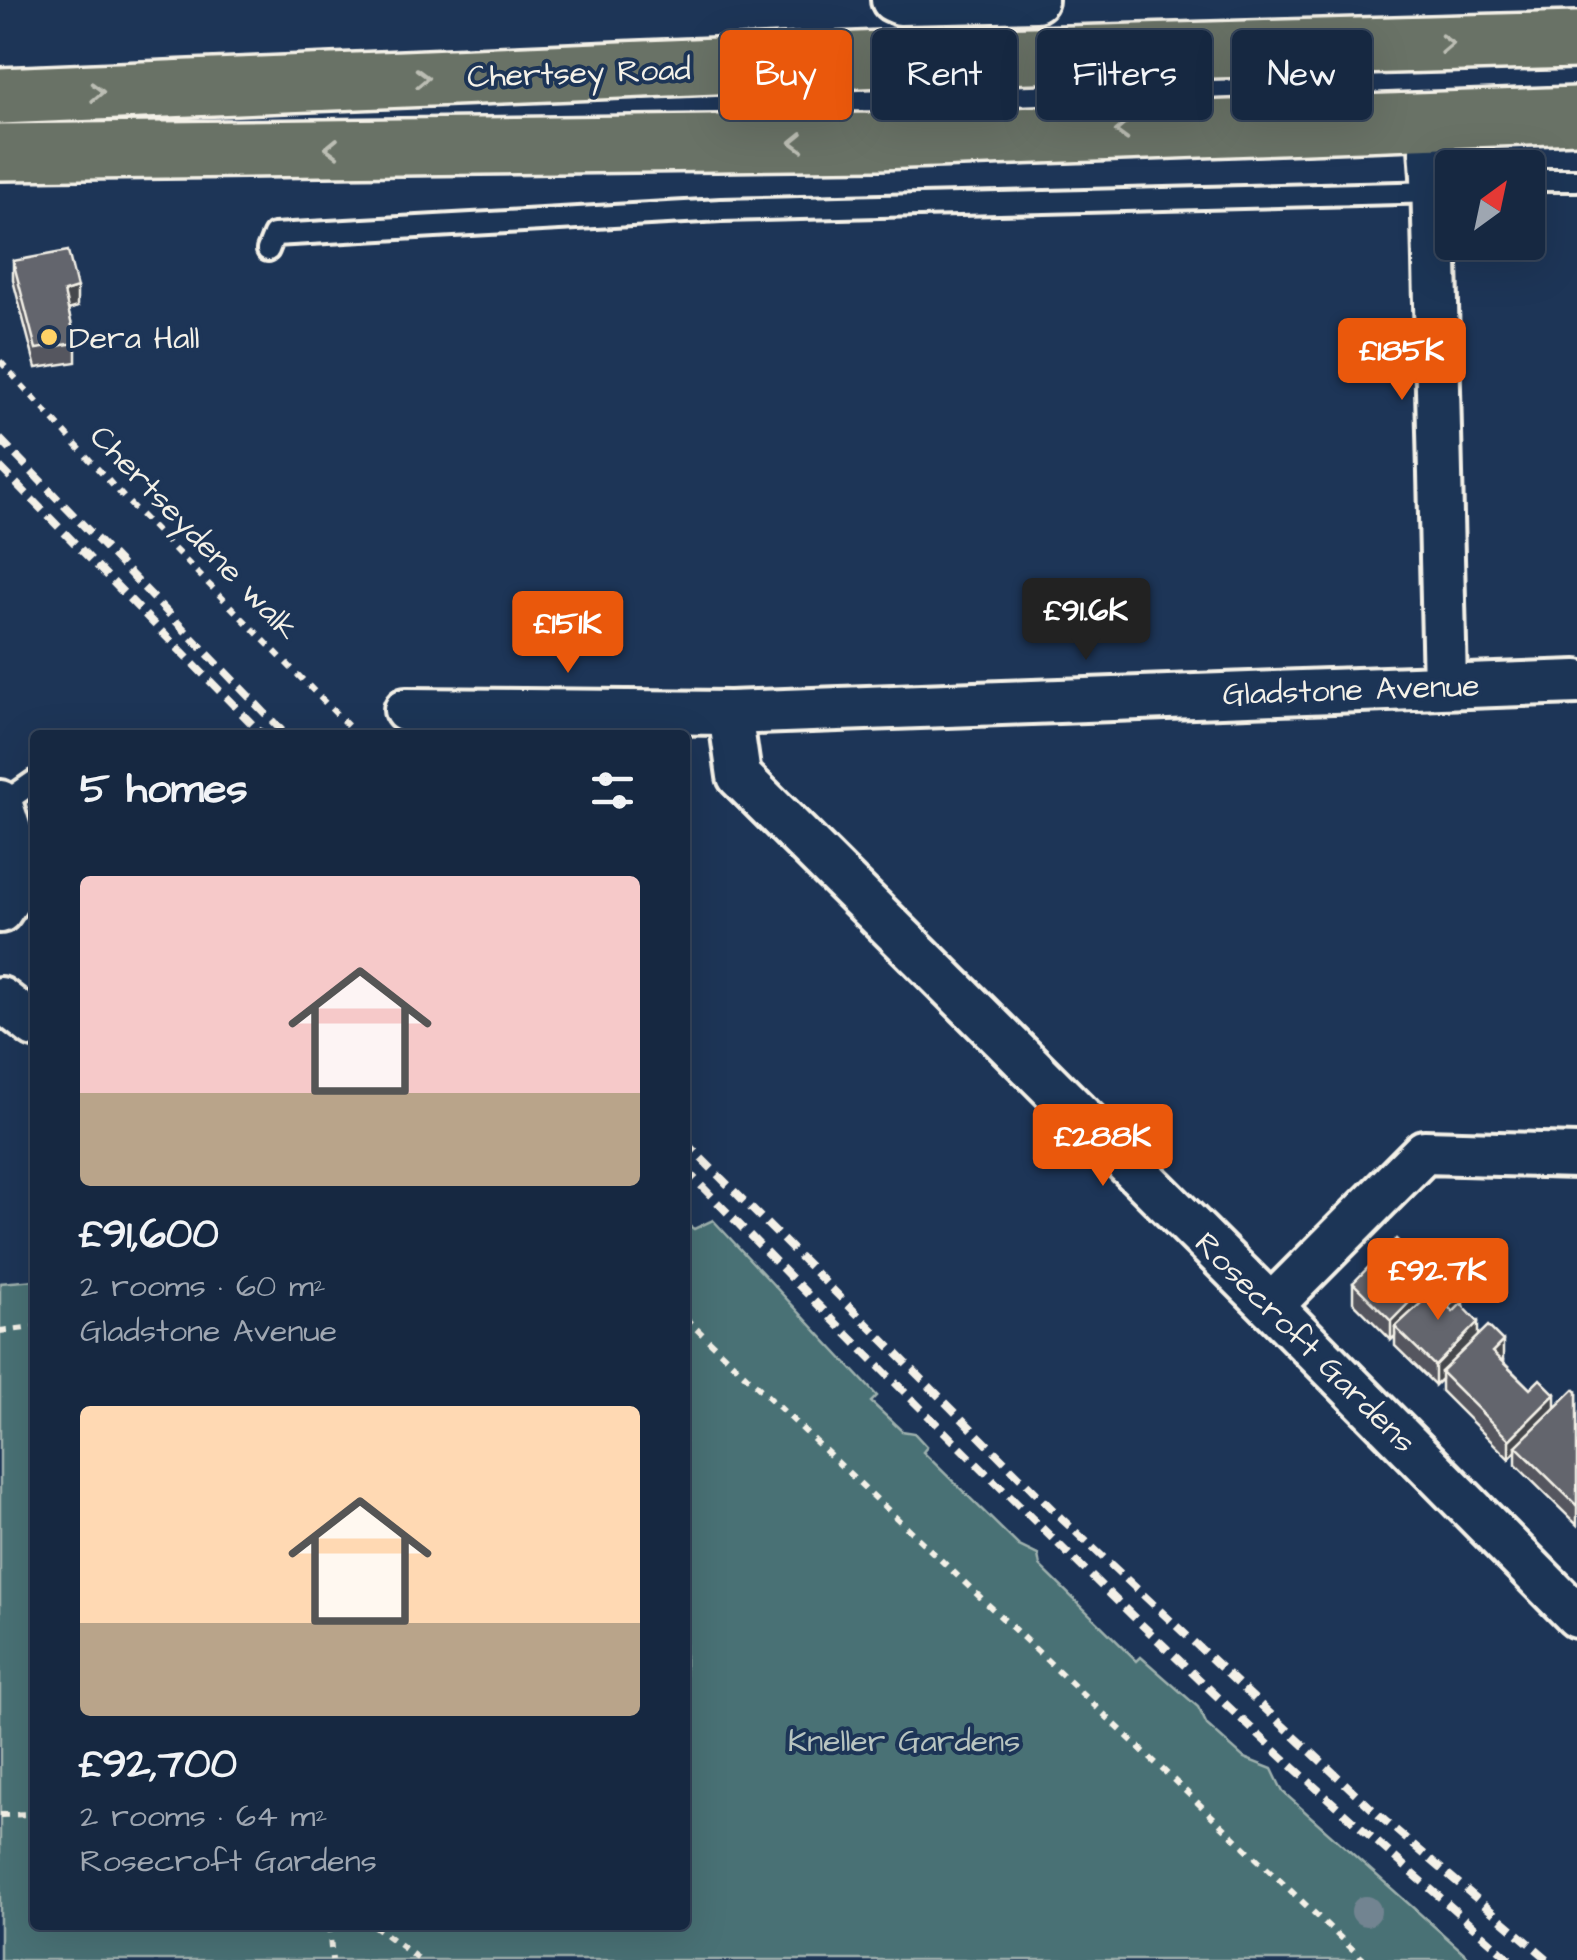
<!DOCTYPE html>
<html lang="en">
<head>
<meta charset="utf-8">
<style>
  body { margin:0; font-family:"Architects Daughter",sans-serif; background:#1f3048; color:#f1f3f6; height:100vh; display:flex; flex-direction:column; font-size:38px; white-space:nowrap }
  * { box-sizing:border-box; margin:0 }
  p { font-size:32px; color:#9ea6b1 }
  .icon { flex:none; width:55px; height:55px; fill:none; stroke:currentColor; stroke-width:2; stroke-linecap:round; stroke-linejoin:round }
  .map { position:relative; flex:1; overflow:hidden }
  .panel { position:absolute; left:30px; top:730px; width:660px; height:1200px; display:flex; flex-direction:column; background:#162841; border-radius:10px; box-shadow:0 10px 40px #0002,0 0 0 2px #35445a }
  .panel>* { flex:none }
  .hud { position:absolute; left:720px; top:30px; width:705px; height:90px; display:flex; gap:20px }
  .needle { width:65px; rotate:33deg }
  .controls { position:absolute; left:1435px; top:150px; display:grid; gap:20px }
  .controls a { display:grid; place-items:center; width:110px; height:110px; border-radius:10px; background:#162841; box-shadow:0 10px 40px #0002,0 0 0 2px #35445a; font-size:50px }
  .price { position:absolute; translate:-50% -85px; padding:0 22px; border-radius:10px; background:#ea580c; color:#fff; font-size:32px; line-height:65px; filter:drop-shadow(0 2px 5px #0008) }
  .price::after { content:''; position:absolute; left:50%; top:60px; width:30px; height:22px; margin-left:-15px; background:inherit; clip-path:polygon(0 0,100% 0,50% 100%) }
  .price.selected { background:#222; color:#fff }
  ul { padding:0; list-style:none }
  li { display:grid; align-content:center; gap:20px; height:530px; padding:0 50px }
  li span { display:grid; place-items:center; height:310px; border-radius:10px; color:#555 }
  li>.icon { margin-inline-start:auto }
  span .icon { width:180px; height:180px; fill:#fffc; stroke-width:1 }
  li b { font-size:42px }
  h2 { display:flex; justify-content:space-between; align-items:center; height:120px; padding:0 50px; font-size:42px }
  .tag { padding:0 35px; border-radius:10px; background:#162841; box-shadow:0 10px 40px #0002,0 0 0 2px #35445a; font-size:35px; line-height:90px }
  .tag.selected { background:#ea580c; color:#fff }
  .map>svg:first-child { display:block }
  .green { fill:#4a7175; stroke:#9fb1ae; stroke-width:2.5 }
  .lines { fill:none; stroke-linecap:round; stroke-linejoin:round }
  .lane-casing { stroke:#f4f1e8; stroke-width:28 }
  .street-casing { stroke:#f4f1e8; stroke-width:50 }
  .highway-casing { stroke:#f4f1e8; stroke-width:62 }
  .path { stroke:#f4f1e8; stroke-width:6; stroke-dasharray:8 8; stroke-linecap:butt }
  .lane { stroke:#1d3557; stroke-width:20 }
  .street { stroke:#1d3557; stroke-width:42 }
  .highway { stroke:#697266; stroke-width:55 }
  .rail { stroke:#f4f1e8; stroke-width:8; stroke-dasharray:15 8; stroke-linecap:butt }
  .tree { fill:#728491 }
  .wall { fill:#55575e; stroke:#f4f1e8; stroke-width:2.5 }
  .shaded-wall { fill:#45474c; stroke:#f4f1e8; stroke-width:2.5 }
  .building { fill:#63656d; stroke:#f4f1e8; stroke-width:2.5 }
  .oneway { stroke:#bcbeb4 }
  .poi-dot { fill:#ffd166; stroke:#1d3557; stroke-width:4 }
  .labels { text-anchor:middle; stroke-width:8; stroke-linejoin:round; paint-order:stroke }
  .street-label { font-size:32px; fill:#f4f1e8; stroke:#1d3557 }
  .poi-label { font-size:32px; fill:#f4f1e8; stroke:#1d3557; text-anchor:start }
  .park-label { font-size:32px; fill:#b8c4c0; stroke:#1d3557 }
</style>
</head>
<body>
<div class="map">
<svg width="1577" height="1960" viewBox="0 0 1577 1960">
  <rect width="100%" height="100%" fill="#1d3557"/>
  <filter id="ink" filterUnits="userSpaceOnUse"><feTurbulence type="fractalNoise" baseFrequency=".01" numOctaves="2"/><feDisplacementMap in="SourceGraphic" scale="20" xChannelSelector="R" yChannelSelector="G"/><feConvolveMatrix kernelMatrix="1 2 1 2 8 2 1 2 1" color-interpolation-filters="sRGB"/></filter>
  <g filter="url(#ink)">
    <path class="green" d="M 713,1220 L 877,1396 L 871,1402 L 902,1431 L 914,1433 L 927,1447 L 923,1452 L 1019,1546 L 1038,1555 L 1040,1566 L 1137,1661 L 1141,1657 L 1198,1707 L 1207,1725 L 1244,1758 L 1272,1769 L 1283,1792 L 1472,1960 L 0,1960 L 0,1283 L 35,1280 L 35,1925 L 685,1925 L 685,1223 L 694,1229 Z"/>
    <g class="lines">
      <g class="lane-casing">
        <g id="lane">
          <path d="M 1528,180 L 1577,180"/>
          <path d="M 268,250 L 274,235 L 721,210 L 1439,192"/>
          <path d="M 2,804 L 35,781"/>
        </g>
      </g>
      <g class="street-casing">
        <g id="street">
          <path d="M 893,0 L 900,3 L 1036,0"/>
          <path d="M 1429,119 L 1433,176 L 1445,685"/>
          <path d="M 406,710 L 730,713 L 1577,682"/>
          <path d="M 730,713 L 739,776 L 1271,1306 L 1577,1616"/>
          <path d="M 0,802 L 15,848 L 17,886 L 0,911"/>
          <path d="M 0,999 L 35,1026"/>
          <path d="M 1271,1306 L 1424,1152 L 1577,1156"/>
        </g>
      </g>
      <g class="highway-casing">
        <g id="highway">
          <path d="M 0,96 L 882,59 L 1577,40"/>
          <path d="M 0,152 L 879,141 L 1577,115"/>
        </g>
      </g>
      <g class="path">
        <path d="M 0,361 L 127,501 L 357,735"/>
        <path d="M 685,1318 L 1364,1960"/>
        <path d="M 0,1331 L 35,1327"/>
        <path d="M 0,1815 L 35,1814"/>
        <path d="M 329,1925 L 332,1960"/>
        <path d="M 373,1925 L 420,1960"/>
      </g>
      <use href="#lane" class="lane"/>
      <use href="#street" class="street"/>
      <use href="#highway" class="highway"/>
      <g class="rail">
        <path d="M 0,439 L 286,735"/>
        <path d="M 0,467 L 263,735"/>
        <path d="M 685,1142 L 1062,1519 L 1384,1820 L 1549,1960"/>
        <path d="M 685,1169 C 870,1359 1057,1547 1251,1728 C 1336,1808 1425,1883 1511,1960"/>
      </g>
    </g>
    <circle class="tree" cx="1366" cy="1911" r="15"/>
    <g class="wall">
      <path d="M 13,261 L 77,307 L 68,310 L 76,343 L 76,362 L 36,368 L 13,280 Z"/>
      <path d="M 1353,1283 L 1434,1291 L 1463,1306 L 1478,1335 L 1503,1360 L 1502,1361 L 1530,1389 L 1555,1407 L 1577,1392 L 1577,1525 L 1516,1465 L 1516,1451 L 1509,1459 L 1441,1391 L 1441,1379 L 1435,1385 L 1395,1346 L 1395,1336 L 1391,1340 L 1353,1302 Z"/>
    </g>
    <g class="shaded-wall">
      <path d="M 77,288 L 77,307 L 64,311 L 64,292 Z"/>
      <path d="M 1434,1277 L 1434,1296 L 1395,1327 L 1395,1336 L 1391,1340 L 1391,1321 Z"/>
      <path d="M 1463,1292 L 1463,1311 L 1448,1326 L 1448,1307 Z"/>
      <path d="M 1478,1322 L 1478,1341 L 1441,1372 L 1441,1379 L 1435,1385 L 1435,1366 Z"/>
      <path d="M 1503,1341 L 1503,1360 L 1492,1371 L 1492,1352 Z"/>
      <path d="M 1555,1394 L 1555,1413 L 1516,1446 L 1516,1451 L 1509,1459 L 1509,1440 Z"/>
    </g>
    <g class="building">
      <path d="M 68,251 L 77,288 L 64,292 L 76,343 L 36,349 L 13,261 Z"/>
      <path d="M 1396,1239 L 1434,1277 L 1391,1321 L 1353,1283 Z"/>
      <path d="M 1448,1278 L 1463,1292 L 1448,1307 L 1453,1312 L 1461,1304 L 1478,1322 L 1435,1366 L 1395,1327 Z"/>
      <path d="M 1488,1326 L 1503,1341 L 1492,1352 L 1530,1389 L 1540,1379 L 1555,1394 L 1509,1440 L 1441,1372 Z"/>
      <path d="M 1574,1389 L 1577,1392 L 1577,1506 L 1516,1446 Z"/>
    </g>
    <defs><path id="oneway-chevron" d="M-2-3.5L2.5 0L-2 3.5" fill="none" stroke-width="1.6" stroke-linecap="round" stroke-linejoin="round" transform="scale(2.5)"/></defs>
    <g class="oneway">
      <use href="#oneway-chevron" transform="translate(1447 44) rotate(-2)"/>
      <use href="#oneway-chevron" transform="translate(422 78) rotate(-2)"/>
      <use href="#oneway-chevron" transform="translate(97 92) rotate(-2)"/>
      <use href="#oneway-chevron" transform="translate(1122 131) rotate(178)"/>
      <use href="#oneway-chevron" transform="translate(797 142) rotate(179)"/>
      <use href="#oneway-chevron" transform="translate(332 148) rotate(179)"/>
    </g>
  </g>
  <circle class="poi-dot" cx="49" cy="337" r="10"/>
  <g class="labels">
    <g class="street-label">
      <text transform="translate(579 72) rotate(-2)" y="11">Chertsey Road</text>
      <text transform="translate(195 532) rotate(46)" y="11">Chertseydene walk</text>
      <text transform="translate(1351 689) rotate(-2)" y="11">Gladstone Avenue</text>
      <text transform="translate(1306 1342) rotate(45)" y="11">Rosecroft Gardens</text>
    </g>
    <g class="poi-label">
      <text x="69" y="348">Dera Hall</text>
    </g>
    <g class="park-label">
      <text x="904" y="1751">Kneller Gardens</text>
    </g>
  </g>
</svg>
<div class="controls">
<a><svg class="needle" viewBox="-14 -14 28 28"><path d="M0-13l5 13h-10z" fill="#e53935"/><path d="M0 13l5-13h-10z" fill="#9ea6b1"/></svg></a>
</div>
<b class="price" style="left:1402px;top:403px">£185K</b>
<b class="price selected" style="left:1086px;top:663px">£91.6K</b>
<b class="price" style="left:568px;top:676px">£151K</b>
<b class="price" style="left:1103px;top:1189px">£288K</b>
<b class="price" style="left:1438px;top:1323px">£92.7K</b>
<div class="hud">
<a class="tag selected">Buy</a>
<a class="tag">Rent</a>
<a class="tag">Filters</a>
<a class="tag">New</a>
</div>
<section class="panel">
<h2>5 homes<svg class="icon" aria-label="filters" viewBox="0 0 24 24"><path d="M4 7h16M4 17h16"/><circle cx="9" cy="7" r="2"/><circle cx="15" cy="17" r="2"/></svg></h2>
<ul>
<li><span style="background:linear-gradient(#f6c9c9 70%,#b9a48a 0)"><svg class="icon" aria-label="home" viewBox="0 0 24 24"><path d="M3 11l9-7 9 7M6 9v11h12V9"/></svg></span><div><b>£91,600</b><p>2 rooms · 60 m²</p><p>Gladstone Avenue</p></div></li>
<li><span style="background:linear-gradient(#ffd9b3 70%,#b9a48a 0)"><svg class="icon" aria-label="home" viewBox="0 0 24 24"><path d="M3 11l9-7 9 7M6 9v11h12V9"/></svg></span><div><b>£92,700</b><p>2 rooms · 64 m²</p><p>Rosecroft Gardens</p></div></li>
</ul>
</section>
</div>
</body>
</html>
